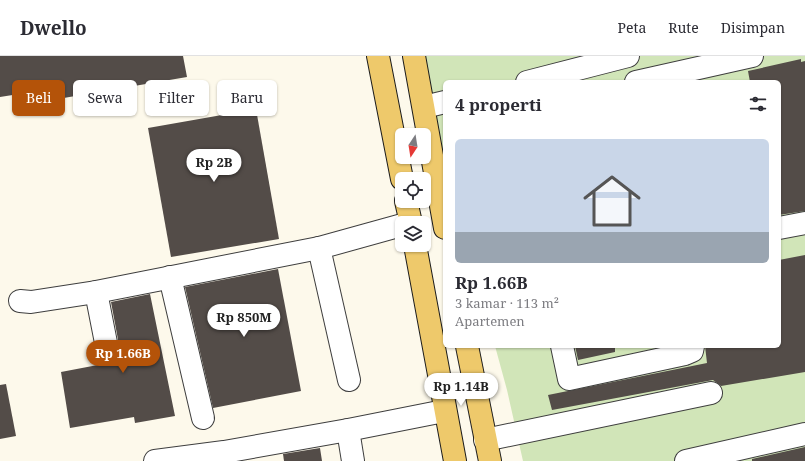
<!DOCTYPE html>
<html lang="id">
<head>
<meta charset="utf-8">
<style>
  body { margin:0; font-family:"Noto Serif",serif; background:#f2f2f3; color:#2b2b33; height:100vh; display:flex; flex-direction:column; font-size:15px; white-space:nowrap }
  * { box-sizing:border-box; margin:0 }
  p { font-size:13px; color:#7c7c81 }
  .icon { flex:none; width:22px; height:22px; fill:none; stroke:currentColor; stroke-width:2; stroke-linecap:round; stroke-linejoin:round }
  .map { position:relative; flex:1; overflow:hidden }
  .sheet { position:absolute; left:443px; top:24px; width:338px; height:268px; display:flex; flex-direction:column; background:#fff; border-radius:6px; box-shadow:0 1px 3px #0004 }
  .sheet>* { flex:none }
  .hud { position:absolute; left:12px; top:24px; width:371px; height:36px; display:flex; gap:8px }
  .needle { width:26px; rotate:192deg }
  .fabs { position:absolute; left:395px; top:72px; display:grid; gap:8px }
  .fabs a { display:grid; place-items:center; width:36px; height:36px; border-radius:6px; background:#fff; box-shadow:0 1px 3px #0004; font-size:20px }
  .price { position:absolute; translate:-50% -34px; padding:0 9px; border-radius:14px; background:#fff; color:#222; font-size:13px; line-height:26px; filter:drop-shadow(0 1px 2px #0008) }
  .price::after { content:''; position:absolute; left:50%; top:24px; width:12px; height:9px; margin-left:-6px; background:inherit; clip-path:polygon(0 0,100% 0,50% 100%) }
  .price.selected { background:#b45309; color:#fff }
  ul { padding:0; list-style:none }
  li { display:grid; align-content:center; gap:8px; height:212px; padding:0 12px }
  li span { display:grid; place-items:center; height:124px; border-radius:6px; color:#555 }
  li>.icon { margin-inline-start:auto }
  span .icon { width:72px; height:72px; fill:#fffc; stroke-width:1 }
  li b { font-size:17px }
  h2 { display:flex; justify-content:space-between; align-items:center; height:48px; padding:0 12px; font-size:17px }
  .pill { padding:0 14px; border-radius:6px; background:#fff; box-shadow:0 1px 3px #0004; font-size:14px; line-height:36px }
  .pill.selected { background:#b45309; color:#fff }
  header { display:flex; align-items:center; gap:24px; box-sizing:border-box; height:56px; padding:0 20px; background:#fff; border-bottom:1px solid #e1e1e2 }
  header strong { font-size:19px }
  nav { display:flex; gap:22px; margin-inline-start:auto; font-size:14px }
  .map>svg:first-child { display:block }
  .green { fill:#d1e5b8 }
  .building { fill:#534c48 }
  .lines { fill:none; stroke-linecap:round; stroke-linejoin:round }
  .minor-casing { stroke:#3e3e3e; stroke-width:24 }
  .major-casing { stroke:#1c1c1c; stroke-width:24 }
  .minor { stroke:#fff; stroke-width:22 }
  .major { stroke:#eec96b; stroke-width:22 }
</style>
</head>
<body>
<header>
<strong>Dwello</strong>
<nav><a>Peta</a><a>Rute</a><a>Disimpan</a></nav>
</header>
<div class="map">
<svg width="805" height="405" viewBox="0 0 805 405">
  <rect width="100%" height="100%" fill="#fdf9eb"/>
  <path class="green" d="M 415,0 L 805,0 L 805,405 L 523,405 L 507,334 L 495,290 L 779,290 L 779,26 L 445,26 L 445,116 Z"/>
  <g class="building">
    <path d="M 0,0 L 183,0 L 187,21 L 46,45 L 44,34 L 0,41 Z"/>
    <path d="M 801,3 L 801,6 L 805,5 L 805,155 L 779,159 L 779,26 L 750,26 L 748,15 Z"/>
    <path d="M 256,53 L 279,183 L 171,201 L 148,72 Z"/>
    <path d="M 805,199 L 805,316 L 721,330 L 713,324 L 552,354 L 548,339 L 707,307 L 705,290 L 779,290 L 779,204 Z"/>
    <path d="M 278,213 L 301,335 L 213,352 L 185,231 Z"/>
    <path d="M 150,238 L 175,360 L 135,367 L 134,361 L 70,372 L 61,316 L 103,308 L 110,309 L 122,305 L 111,246 Z"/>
    <path d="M 575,290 L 615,290 L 615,296 L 578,304 Z"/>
    <path d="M 6,328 L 16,380 L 0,383 L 0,329 Z"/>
    <path d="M 805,391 L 805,405 L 752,405 L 752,403 Z"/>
    <path d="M 320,392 L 322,405 L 284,405 L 283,398 Z"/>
  </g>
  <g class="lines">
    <g class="minor-casing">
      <g id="minor">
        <path d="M 527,26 L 628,0"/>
        <path d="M 636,26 L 752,0"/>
        <path d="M 424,51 L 445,46"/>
        <path d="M 779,172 L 805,167"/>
        <path d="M 319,192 L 349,324"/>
        <path d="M 170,221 L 203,362"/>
        <path d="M 96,236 L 108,297"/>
        <path d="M 20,245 L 31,246 L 96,236 L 319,192 L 402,169"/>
        <path d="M 562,290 L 569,323 L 685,298 L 692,295 L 693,290"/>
        <path d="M 348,374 L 353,405"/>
        <path d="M 485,384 L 711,337"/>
        <path d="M 155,405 L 224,396 L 348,374 L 444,355"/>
        <path d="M 686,405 L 805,378"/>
      </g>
    </g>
    <g class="major-casing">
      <g id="major">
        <path d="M 378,0 L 402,123"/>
        <path d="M 414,0 L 445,172"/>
        <path d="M 406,145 L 411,167"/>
        <path d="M 415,189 L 455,405"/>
        <path d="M 467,290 L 490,405"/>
      </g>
    </g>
    <use href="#minor" class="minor"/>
    <use href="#major" class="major"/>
  </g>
</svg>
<div class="fabs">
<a><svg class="needle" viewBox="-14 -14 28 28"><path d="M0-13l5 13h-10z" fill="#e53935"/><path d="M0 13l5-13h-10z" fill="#7c7c81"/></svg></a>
<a><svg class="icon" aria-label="locate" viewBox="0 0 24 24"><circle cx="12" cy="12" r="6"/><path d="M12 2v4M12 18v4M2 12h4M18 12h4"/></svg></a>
<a><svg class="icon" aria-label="layers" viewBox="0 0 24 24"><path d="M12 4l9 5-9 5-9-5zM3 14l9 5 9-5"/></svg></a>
</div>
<b class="price" style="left:214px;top:127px">Rp 2B</b>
<b class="price" style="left:244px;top:282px">Rp 850M</b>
<b class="price selected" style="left:123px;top:318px">Rp 1.66B</b>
<b class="price" style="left:461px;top:351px">Rp 1.14B</b>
<div class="hud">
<a class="pill selected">Beli</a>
<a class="pill">Sewa</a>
<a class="pill">Filter</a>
<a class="pill">Baru</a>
</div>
<section class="sheet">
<h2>4 properti<svg class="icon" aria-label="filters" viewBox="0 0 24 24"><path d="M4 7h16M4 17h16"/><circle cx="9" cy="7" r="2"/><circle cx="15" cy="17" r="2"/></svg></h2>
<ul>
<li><span style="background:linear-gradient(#c9d6e8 75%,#9aa5b1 0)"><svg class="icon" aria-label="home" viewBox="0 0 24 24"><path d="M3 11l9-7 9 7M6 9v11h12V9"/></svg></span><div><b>Rp 1.66B</b><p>3 kamar · 113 m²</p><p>Apartemen</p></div></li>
</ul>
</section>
</div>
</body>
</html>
